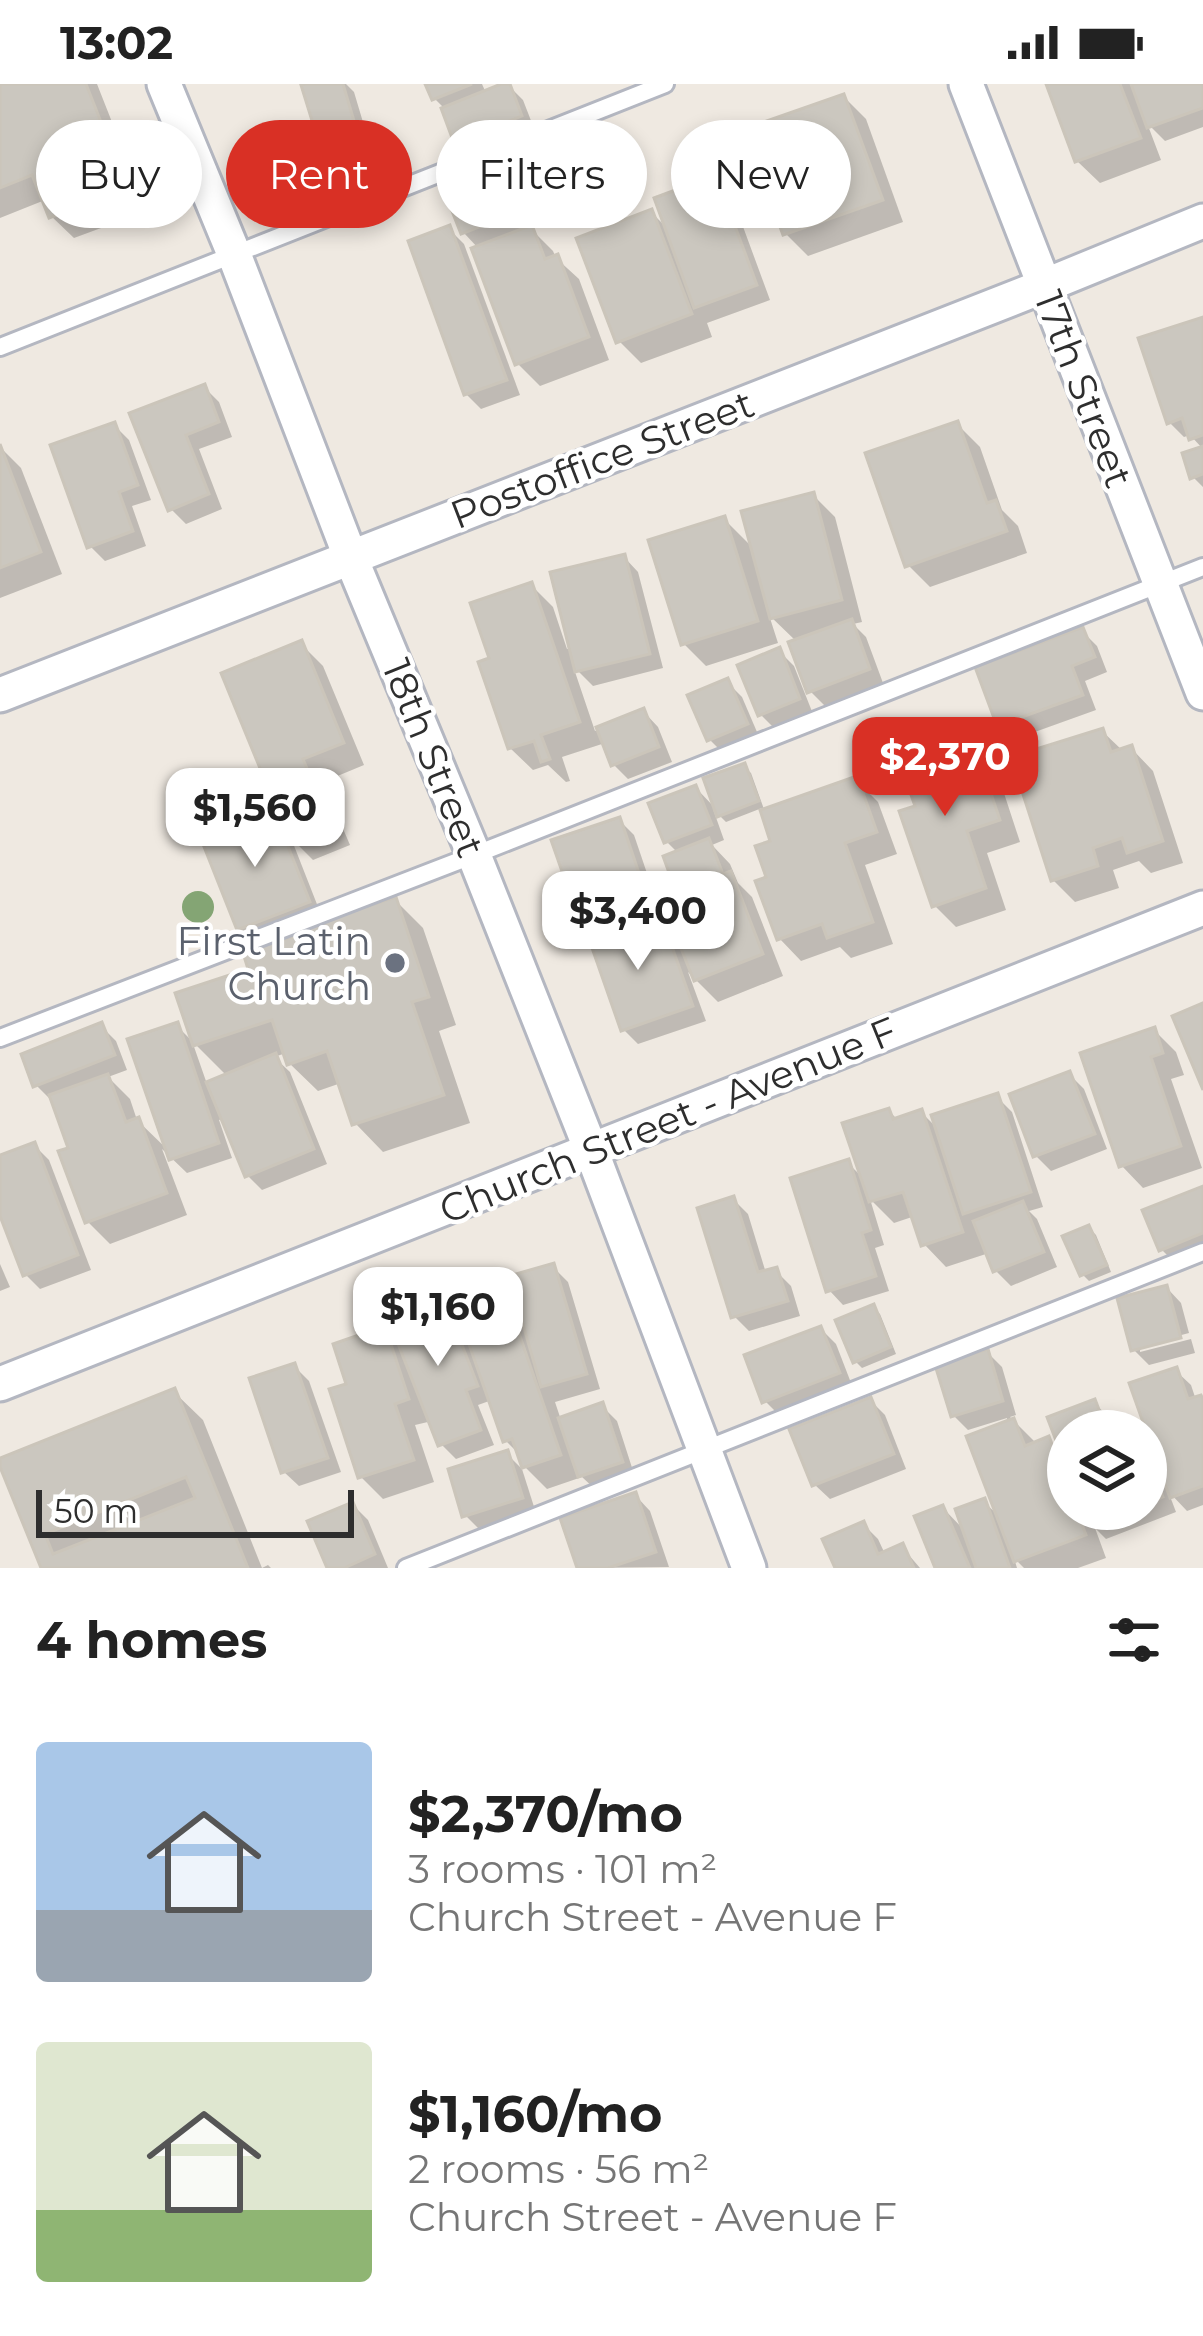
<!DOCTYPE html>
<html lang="en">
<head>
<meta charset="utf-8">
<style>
  body { margin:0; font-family:Montserrat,sans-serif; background:#f6f6f6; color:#222; height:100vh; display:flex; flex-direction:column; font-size:45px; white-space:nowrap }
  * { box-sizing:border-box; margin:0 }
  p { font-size:39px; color:#767676 }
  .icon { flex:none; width:66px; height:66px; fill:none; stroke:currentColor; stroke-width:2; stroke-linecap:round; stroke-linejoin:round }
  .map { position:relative; height:1484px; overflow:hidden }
  .drawer { display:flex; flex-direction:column; background:#fff; flex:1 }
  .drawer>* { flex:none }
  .banner { position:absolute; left:36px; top:36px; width:1131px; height:108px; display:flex; gap:24px }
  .tools { position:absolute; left:1047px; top:1326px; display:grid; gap:24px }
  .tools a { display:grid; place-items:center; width:120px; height:120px; border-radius:50%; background:#fff; box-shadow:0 6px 18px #0003; font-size:60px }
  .scale { position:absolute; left:36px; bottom:30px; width:318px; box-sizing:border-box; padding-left:12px; border:6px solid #2e2e2e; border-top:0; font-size:33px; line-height:42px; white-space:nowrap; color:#2e2e2e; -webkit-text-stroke:9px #fff; paint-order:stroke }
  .price { position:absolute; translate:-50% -102px; padding:0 27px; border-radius:24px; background:#fff; color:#222; font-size:39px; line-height:78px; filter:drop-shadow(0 3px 6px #0008) }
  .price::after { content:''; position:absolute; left:50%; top:72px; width:36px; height:27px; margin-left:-18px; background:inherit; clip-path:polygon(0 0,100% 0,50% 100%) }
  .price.on { background:#d93025; color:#fff }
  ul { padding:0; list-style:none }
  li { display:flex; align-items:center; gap:36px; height:300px; padding:0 36px }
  li span { display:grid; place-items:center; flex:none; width:336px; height:240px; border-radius:12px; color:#555 }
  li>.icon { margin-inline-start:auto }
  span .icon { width:144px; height:144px; fill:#fffc; stroke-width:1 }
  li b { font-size:51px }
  h2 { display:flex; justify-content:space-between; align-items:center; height:144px; padding:0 36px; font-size:51px }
  .tag { padding:0 42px; border-radius:54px; background:#fff; box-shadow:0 6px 18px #0003; font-size:42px; line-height:108px }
  .tag.on { background:#d93025; color:#fff }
  .status { display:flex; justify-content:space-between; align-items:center; height:84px; padding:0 60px; background:#fff; direction:ltr }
  .status svg { height:33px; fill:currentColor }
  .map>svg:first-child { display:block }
  .shadow { fill:#0003; fill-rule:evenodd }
  .building { fill:#cbc7bf; stroke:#cbc5ba; stroke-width:3; fill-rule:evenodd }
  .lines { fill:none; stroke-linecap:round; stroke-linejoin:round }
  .lane-casing { stroke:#b4b7c1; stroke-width:22 }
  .street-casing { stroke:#b4b7c1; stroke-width:39 }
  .lane { stroke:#fff; stroke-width:16 }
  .street { stroke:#fff; stroke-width:33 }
  .tree { fill:#84a574 }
  .worship-dot { fill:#6b7280; stroke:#fff; stroke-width:4.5 }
  .labels { text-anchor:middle; stroke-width:9; stroke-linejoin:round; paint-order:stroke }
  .street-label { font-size:39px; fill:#2e2e2e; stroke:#fff }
  .worship-label { font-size:39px; fill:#5b616d; stroke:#fff; text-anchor:end }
</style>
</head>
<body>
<div class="status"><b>13:02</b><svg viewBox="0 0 49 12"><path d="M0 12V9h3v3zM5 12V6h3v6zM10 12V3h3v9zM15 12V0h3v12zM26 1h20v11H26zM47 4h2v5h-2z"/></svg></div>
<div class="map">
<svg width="1203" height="1484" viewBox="0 0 1203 1484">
  <rect width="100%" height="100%" fill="#efe9e1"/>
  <g class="shadow">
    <path d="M 0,0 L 97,0 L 147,127 L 74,154 L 51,132 L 45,116 L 0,134 Z"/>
    <path d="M 315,0 L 346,0 L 354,8 L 385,112 L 304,136 L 289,121 L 321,58 Z"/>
    <path d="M 429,0 L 482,0 L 486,9 L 508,1 L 523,16 L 535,47 L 471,72 L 456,57 L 444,24 L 434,14 Z"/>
    <path d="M 1049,0 L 1203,0 L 1203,43 L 1165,57 L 1147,39 L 1161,76 L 1100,99 L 1077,77 Z"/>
    <path d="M 844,13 L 866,35 L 903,138 L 808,172 L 786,150 Z"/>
    <path d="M 531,78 L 546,93 L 560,131 L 529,143 L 553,167 L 556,174 L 579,195 L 609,276 L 540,302 L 518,280 L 479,165 L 464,149 Z"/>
    <path d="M 716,95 L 731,110 L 770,216 L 707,239 L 712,253 L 641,279 L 619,257 L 651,128 L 669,146 Z"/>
    <path d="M 449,145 L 464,160 L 520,311 L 481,325 L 466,310 Z"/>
    <path d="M 1203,236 L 1203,403 L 1193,393 L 1203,365 L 1190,351 L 1184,353 L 1169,338 Z"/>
    <path d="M 204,303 L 219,318 L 232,353 L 199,365 L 222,425 L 186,440 L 171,425 L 133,331 Z"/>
    <path d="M 957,340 L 980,363 L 1002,426 L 1018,442 L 1027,469 L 930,503 L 908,481 Z"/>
    <path d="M 114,341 L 129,356 L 151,416 L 132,422 L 146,462 L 105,477 L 90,462 Z"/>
    <path d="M 0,363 L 21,384 L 62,490 L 0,514 Z"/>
    <path d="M 813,411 L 835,433 L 862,538 L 853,540 L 866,553 L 883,599 L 825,622 L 806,603 L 797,558 L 769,531 L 778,559 L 706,582 L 684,560 L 724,435 L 755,466 Z"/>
    <path d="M 624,473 L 638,488 L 663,584 L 593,602 L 573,582 L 595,647 L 644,628 L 658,643 L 672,678 L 628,695 L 613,680 L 605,659 L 562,673 L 570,697 L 566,698 L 548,681 L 533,686 L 510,664 L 493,576 L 531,501 L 553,523 L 567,565 L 572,564 Z"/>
    <path d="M 1082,547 L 1097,562 L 1107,588 L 1085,597 L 1096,626 L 1015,655 L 1000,641 Z"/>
    <path d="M 301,560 L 323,582 L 364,681 L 323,698 L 350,761 L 313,776 L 291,754 L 322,833 L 254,860 L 239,845 L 273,730 L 288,745 Z"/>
    <path d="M 779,567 L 794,582 L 813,630 L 775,645 L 760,630 Z"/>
    <path d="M 727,598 L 742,613 L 760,655 L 724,670 L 709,655 Z"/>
    <path d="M 1102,647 L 1123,667 L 1131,664 L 1153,687 L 1183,779 L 1151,789 L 1139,777 L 1113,786 L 1119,804 L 1075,818 L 1053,796 Z"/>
    <path d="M 946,655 L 968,677 L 971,684 L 980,681 L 1002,703 L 1020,758 L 987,769 L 1006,826 L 956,843 L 934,821 L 919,724 Z"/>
    <path d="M 744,683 L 751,689 L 765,728 L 856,696 L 878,718 L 897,770 L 865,781 L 893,860 L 851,874 L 840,863 L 801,877 L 779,854 L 770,795 L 774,758 L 762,724 L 726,738 L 713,725 L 724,756 L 712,761 L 730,780 L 738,799 L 752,813 L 783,892 L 718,918 L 688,888 L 706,937 L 638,960 L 623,945 L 611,835 L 627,855 L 663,843 L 684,864 L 678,769 L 667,758 L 696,704 L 717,726 Z"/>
    <path d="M 619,736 L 634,751 L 652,804 L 588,826 L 573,811 Z"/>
    <path d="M 395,816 L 423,844 L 456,941 L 439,947 L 470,1039 L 383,1068 L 355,1039 L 341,999 L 318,1007 L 289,979 L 286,969 L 274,973 L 290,988 L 327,1080 L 262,1106 L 247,1091 L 224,1034 L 219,1036 L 232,1074 L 187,1089 L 162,1065 L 187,1131 L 110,1160 L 88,1138 L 72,1065 L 51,1016 L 36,1001 L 101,942 L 116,957 L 127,986 L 108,993 L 130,1015 L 137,1036 L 170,1068 L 177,942 L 195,960 L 252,887 ZM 192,957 L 227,992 L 207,1000 Z"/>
    <path d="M 1154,946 L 1176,968 L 1184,991 L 1171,995 L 1202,1084 L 1143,1104 L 1121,1081 Z"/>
    <path d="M 1069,990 L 1084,1005 L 1107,1065 L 1051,1087 L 1036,1072 Z"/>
    <path d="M 997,1013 L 1012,1028 L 1043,1123 L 1029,1127 L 1037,1135 L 1057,1183 L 1011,1202 L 996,1187 L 989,1169 L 946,1183 L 924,1160 L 915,1132 L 894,1139 L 870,1115 L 884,1161 L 875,1164 L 889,1207 L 843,1221 L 829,1206 L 848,1079 L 864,1095 L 889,1027 L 898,1036 L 921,1028 L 939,1046 Z"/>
    <path d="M 34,1061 L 49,1076 L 91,1186 L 40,1205 L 25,1190 L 0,1124 L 0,1075 Z"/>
    <path d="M 1203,1105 L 1203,1169 L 1176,1180 L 1161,1165 Z"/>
    <path d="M 733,1115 L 748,1130 L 766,1189 L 776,1187 L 791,1202 L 800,1232 L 749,1247 L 734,1232 Z"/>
    <path d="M 1089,1144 L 1096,1151 L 1111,1188 L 1089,1197 L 1082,1190 Z"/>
    <path d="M 0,1180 L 10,1203 L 0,1207 Z"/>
    <path d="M 553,1183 L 568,1198 L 600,1305 L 555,1318 L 561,1336 L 602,1322 L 617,1337 L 635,1393 L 596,1406 L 582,1393 L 547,1405 L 525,1383 L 521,1372 L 506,1357 L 492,1316 L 478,1321 L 494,1361 L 456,1375 L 441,1360 L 432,1337 L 415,1341 L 434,1398 L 383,1415 L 361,1393 L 350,1302 L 384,1246 L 404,1266 L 442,1216 L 465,1238 L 501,1204 L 521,1223 Z"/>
    <path d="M 1167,1204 L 1181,1219 L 1189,1249 L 1140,1262 L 1140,1268 L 1191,1255 L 1195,1269 L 1149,1281 L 1134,1266 Z"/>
    <path d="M 873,1224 L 880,1230 L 896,1270 L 862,1284 L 855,1277 Z"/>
    <path d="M 821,1245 L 836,1260 L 853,1304 L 780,1332 L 765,1317 Z"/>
    <path d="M 987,1268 L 1002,1283 L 1016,1331 L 1010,1333 L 1037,1360 L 1048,1356 L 1066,1374 L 1051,1335 L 1094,1319 L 1109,1333 L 1114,1347 L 1068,1347 L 1068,1425 L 1146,1425 L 1146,1357 L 1157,1368 L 1176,1287 L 1191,1301 L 1196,1316 L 1203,1317 L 1203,1421 L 1187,1427 L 1168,1407 L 1176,1428 L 1106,1455 L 1095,1444 L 1106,1474 L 1078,1484 L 1024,1484 L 1014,1474 L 1017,1484 L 939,1484 L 943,1424 L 966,1448 L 984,1418 L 1000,1433 L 1007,1334 L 968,1346 L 953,1331 Z"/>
    <path d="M 294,1282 L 309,1297 L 341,1388 L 299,1402 L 284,1388 Z"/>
    <path d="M 174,1308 L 203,1336 L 262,1484 L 268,1481 L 271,1484 L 44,1484 L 1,1377 Z"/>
    <path d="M 870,1316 L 885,1331 L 906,1385 L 830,1415 L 815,1401 Z"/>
    <path d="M 507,1370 L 522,1385 L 536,1429 L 480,1446 L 465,1431 Z"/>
    <path d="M 636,1412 L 650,1427 L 669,1483 L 580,1484 Z"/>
    <path d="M 353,1421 L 368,1436 L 388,1484 L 331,1484 Z"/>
    <path d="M 863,1440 L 878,1455 L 885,1470 L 902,1463 L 920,1484 L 838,1484 Z"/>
  </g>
  <g class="building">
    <path d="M 0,0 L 86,0 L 127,104 L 49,134 L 32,91 L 0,104 Z"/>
    <path d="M 305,0 L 343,0 L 372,97 L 287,122 L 271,70 L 318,56 L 301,1 Z"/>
    <path d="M 425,0 L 472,0 L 432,16 Z"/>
    <path d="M 501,0 L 510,0 L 522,32 L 454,59 L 441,24 Z"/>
    <path d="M 1046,0 L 1120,0 L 1141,54 L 1075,78 Z"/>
    <path d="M 1131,0 L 1203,0 L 1203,24 L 1147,44 Z"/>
    <path d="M 844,10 L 883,116 L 783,151 L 744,45 Z"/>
    <path d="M 531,75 L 548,116 L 461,150 L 445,109 Z"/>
    <path d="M 716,91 L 757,201 L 694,224 L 654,114 Z"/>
    <path d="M 652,125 L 692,230 L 616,259 L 576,154 Z"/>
    <path d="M 450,141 L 507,296 L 464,311 L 408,157 Z"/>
    <path d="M 532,141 L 545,175 L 558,170 L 589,253 L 515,281 L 471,164 Z"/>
    <path d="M 1203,233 L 1203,351 L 1189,356 L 1182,334 L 1167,340 L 1138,254 Z"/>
    <path d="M 205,300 L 219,338 L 186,351 L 209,410 L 168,427 L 129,329 Z"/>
    <path d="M 958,337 L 987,419 L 996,416 L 1007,447 L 905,483 L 865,369 Z"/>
    <path d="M 115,338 L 138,401 L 119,408 L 133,447 L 87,464 L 50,361 Z"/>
    <path d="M 0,360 L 41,468 L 0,484 Z"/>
    <path d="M 1203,362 L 1203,390 L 1190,395 L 1182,369 Z"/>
    <path d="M 814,408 L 842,516 L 770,535 L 741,427 Z"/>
    <path d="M 725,432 L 758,537 L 681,561 L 648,456 Z"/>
    <path d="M 625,470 L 650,570 L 575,588 L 550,488 Z"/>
    <path d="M 532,498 L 580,638 L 541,651 L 550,675 L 541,678 L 534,657 L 508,665 L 478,578 L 489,574 L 470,519 Z"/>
    <path d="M 852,535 L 870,585 L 807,609 L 788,558 Z"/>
    <path d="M 1083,543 L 1095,573 L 1072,582 L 1083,611 L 997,642 L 975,583 Z"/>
    <path d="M 302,556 L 344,659 L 303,675 L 330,739 L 289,755 L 221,589 Z"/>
    <path d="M 780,563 L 800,615 L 758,632 L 737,581 Z"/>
    <path d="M 728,594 L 748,640 L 707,657 L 687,611 Z"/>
    <path d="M 644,624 L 659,663 L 611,682 L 596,643 Z"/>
    <path d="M 1103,644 L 1111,668 L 1132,661 L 1163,757 L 1127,769 L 1122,754 L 1093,764 L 1098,782 L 1051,797 L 1011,673 Z"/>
    <path d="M 947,652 L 958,685 L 980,677 L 1000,736 L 967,747 L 986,804 L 932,823 L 899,727 L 915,722 L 896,669 Z"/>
    <path d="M 745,679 L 759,717 L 717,733 L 703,694 Z"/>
    <path d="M 857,692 L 877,748 L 845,759 L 873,838 L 827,854 L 822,840 L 777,856 L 755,797 L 766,793 L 755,762 L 770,757 L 760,726 Z"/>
    <path d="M 696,701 L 712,741 L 664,759 L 648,719 Z"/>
    <path d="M 274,727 L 310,818 L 237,846 L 201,755 Z"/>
    <path d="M 620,733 L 639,789 L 571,813 L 551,756 Z"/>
    <path d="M 709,754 L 723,790 L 731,787 L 763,870 L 694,897 L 661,814 L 676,808 L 663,772 Z"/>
    <path d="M 396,813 L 429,913 L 412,918 L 444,1011 L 352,1041 L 327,967 L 287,981 L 272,936 L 193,962 L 175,909 L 248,885 L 243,869 L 309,847 L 307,842 Z"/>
    <path d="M 611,831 L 620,855 L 664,840 L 693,922 L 621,947 L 584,841 Z"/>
    <path d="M 1203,919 L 1203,1006 L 1172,932 Z"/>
    <path d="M 102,938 L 115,971 L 33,1003 L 21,970 Z"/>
    <path d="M 178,938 L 219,1059 L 169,1076 L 127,955 Z"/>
    <path d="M 1155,943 L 1163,969 L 1151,973 L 1181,1062 L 1119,1083 L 1080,969 Z"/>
    <path d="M 276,969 L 314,1065 L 245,1093 L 206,998 Z"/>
    <path d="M 1070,987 L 1095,1050 L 1033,1073 L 1009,1010 Z"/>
    <path d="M 108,990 L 126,1038 L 139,1033 L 167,1109 L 85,1139 L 58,1067 L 68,1064 L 49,1011 Z"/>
    <path d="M 998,1009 L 1031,1108 L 963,1130 L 931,1031 Z"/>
    <path d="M 889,1024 L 893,1035 L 922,1025 L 963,1148 L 921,1162 L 903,1108 L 869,1118 L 842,1039 Z"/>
    <path d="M 35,1058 L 78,1171 L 23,1192 L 0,1132 L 0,1071 Z"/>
    <path d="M 849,1075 L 871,1146 L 862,1149 L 876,1192 L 826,1208 L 790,1094 Z"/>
    <path d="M 1203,1102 L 1203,1149 L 1159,1167 L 1142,1126 Z"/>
    <path d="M 734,1112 L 758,1188 L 777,1183 L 788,1217 L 731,1234 L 697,1124 Z"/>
    <path d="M 1023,1117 L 1044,1168 L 993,1188 L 973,1137 Z"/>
    <path d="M 1089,1141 L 1107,1181 L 1080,1192 L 1062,1152 Z"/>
    <path d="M 554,1179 L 587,1290 L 541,1303 L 509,1192 Z"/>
    <path d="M 502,1200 L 561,1371 L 522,1384 L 512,1355 L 503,1358 L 454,1217 Z"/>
    <path d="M 1167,1201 L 1181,1254 L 1131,1267 L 1117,1214 Z"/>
    <path d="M 443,1212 L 478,1302 L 466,1306 L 481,1346 L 438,1362 L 388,1234 Z"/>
    <path d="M 874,1220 L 891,1263 L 853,1279 L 835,1236 Z"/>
    <path d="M 385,1242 L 409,1315 L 395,1320 L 414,1376 L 358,1394 L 329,1305 L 346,1300 L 333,1260 Z"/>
    <path d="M 821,1242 L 840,1289 L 762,1319 L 744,1271 Z"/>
    <path d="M 988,1265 L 1003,1317 L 951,1333 L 935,1281 Z"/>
    <path d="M 295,1279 L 328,1374 L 281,1389 L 249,1294 Z"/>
    <path d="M 1177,1283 L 1188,1315 L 1201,1311 L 1203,1315 L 1203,1402 L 1170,1414 L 1129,1299 Z"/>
    <path d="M 175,1304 L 248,1484 L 41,1484 L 0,1383 L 0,1374 ZM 186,1393 L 195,1414 L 53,1470 L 45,1450 Z"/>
    <path d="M 871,1313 L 894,1370 L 812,1402 L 789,1345 Z"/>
    <path d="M 1095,1315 L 1107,1347 L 1068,1347 L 1068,1388 L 1047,1333 Z"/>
    <path d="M 603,1318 L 623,1378 L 578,1393 L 558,1334 Z"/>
    <path d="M 1014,1334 L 1025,1362 L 1049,1352 L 1068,1403 L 1068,1425 L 1076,1425 L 1086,1451 L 1014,1478 L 966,1352 Z"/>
    <path d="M 508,1366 L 523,1414 L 462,1433 L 448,1385 Z"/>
    <path d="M 1146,1369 L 1163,1413 L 1146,1420 Z"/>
    <path d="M 636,1408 L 656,1468 L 608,1484 L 577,1484 L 560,1434 Z"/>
    <path d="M 985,1414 L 1010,1484 L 976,1484 L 955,1425 Z"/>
    <path d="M 353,1418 L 375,1470 L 344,1484 L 327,1484 L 307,1437 Z"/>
    <path d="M 943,1421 L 970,1484 L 935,1484 L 914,1432 Z"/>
    <path d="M 1082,1425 L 1132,1425 L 1088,1441 Z"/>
    <path d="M 864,1437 L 878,1470 L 903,1459 L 914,1484 L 835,1484 L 822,1455 Z"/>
  </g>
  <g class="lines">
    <g class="lane-casing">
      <g id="lane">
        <path d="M 0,263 L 665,0"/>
        <path d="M 0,954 L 474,771 L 1203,483"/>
        <path d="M 406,1484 L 1203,1168"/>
      </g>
    </g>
    <g class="street-casing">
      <g id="street">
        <path d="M 164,0 L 234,170 L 350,472 L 474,771 L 591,1066 L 749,1484"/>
        <path d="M 966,0 L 1203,609"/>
        <path d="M 0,611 L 1044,202 L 1203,137"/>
        <path d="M 0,1300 L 1203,824"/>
      </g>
    </g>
    <use href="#lane" class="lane"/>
    <use href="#street" class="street"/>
  </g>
  <circle class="tree" cx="198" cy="823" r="16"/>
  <circle class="worship-dot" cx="395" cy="879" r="12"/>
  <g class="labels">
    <g class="street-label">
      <text transform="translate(1084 305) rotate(69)" y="14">17th Street</text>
      <text transform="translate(602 375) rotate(-21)" y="14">Postoffice Street</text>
      <text transform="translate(434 674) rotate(68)" y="14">18th Street</text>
      <text transform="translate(668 1036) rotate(-22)" y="14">Church Street - Avenue F</text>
    </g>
    <g class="worship-label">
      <text x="371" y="871">First Latin<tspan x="371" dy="45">Church</tspan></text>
    </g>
  </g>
</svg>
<div class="tools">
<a><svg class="icon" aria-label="layers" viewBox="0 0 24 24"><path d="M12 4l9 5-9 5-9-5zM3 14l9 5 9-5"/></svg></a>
</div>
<div class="scale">50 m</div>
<b class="price on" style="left:945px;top:735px">$2,370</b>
<b class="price" style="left:255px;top:786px">$1,560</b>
<b class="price" style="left:638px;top:889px">$3,400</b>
<b class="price" style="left:438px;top:1285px">$1,160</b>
<div class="banner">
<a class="tag">Buy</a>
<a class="tag on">Rent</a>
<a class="tag">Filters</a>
<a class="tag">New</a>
</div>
</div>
<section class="drawer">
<h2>4 homes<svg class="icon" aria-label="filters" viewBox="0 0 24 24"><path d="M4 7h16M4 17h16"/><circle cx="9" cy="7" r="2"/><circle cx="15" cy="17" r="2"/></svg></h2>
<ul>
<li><span style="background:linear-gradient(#a9c7e8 70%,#9aa5b1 0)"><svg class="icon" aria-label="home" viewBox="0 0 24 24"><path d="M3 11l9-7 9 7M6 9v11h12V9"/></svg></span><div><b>$2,370/mo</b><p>3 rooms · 101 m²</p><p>Church Street - Avenue F</p></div></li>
<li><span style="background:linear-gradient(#dfe7d0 70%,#8fb573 0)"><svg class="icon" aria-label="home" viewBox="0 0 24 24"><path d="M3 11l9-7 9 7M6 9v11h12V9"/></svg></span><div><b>$1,160/mo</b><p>2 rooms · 56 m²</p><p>Church Street - Avenue F</p></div></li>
</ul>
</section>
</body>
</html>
